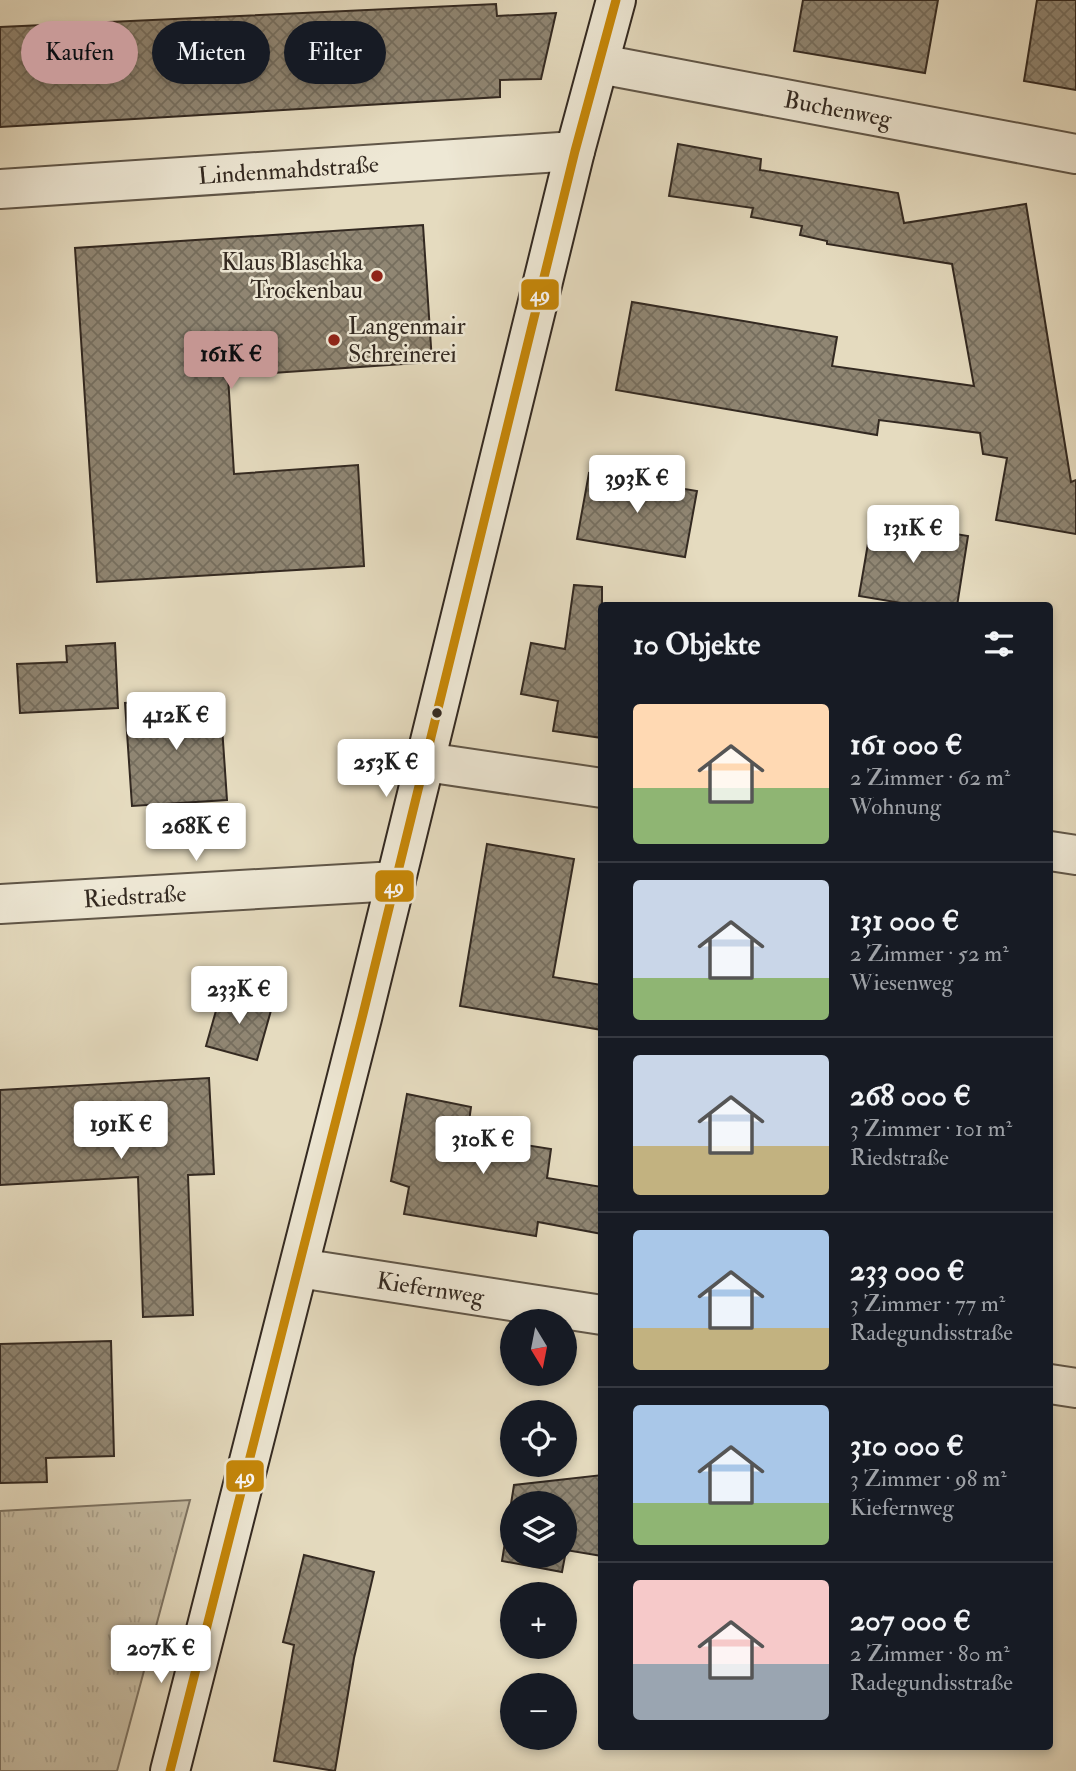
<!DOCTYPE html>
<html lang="de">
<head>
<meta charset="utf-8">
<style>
  body { margin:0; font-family:"IM FELL Double Pica",serif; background:#242831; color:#f1f3f6; height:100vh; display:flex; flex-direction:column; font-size:26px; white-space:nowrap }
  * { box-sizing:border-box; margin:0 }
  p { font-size:23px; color:#9ea1a6 }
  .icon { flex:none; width:38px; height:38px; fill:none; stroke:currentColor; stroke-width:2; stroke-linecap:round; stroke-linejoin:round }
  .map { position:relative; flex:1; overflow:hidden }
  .details { position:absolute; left:598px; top:602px; width:455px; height:1148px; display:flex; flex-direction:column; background:#171b24; border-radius:7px; box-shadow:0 4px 10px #0003 }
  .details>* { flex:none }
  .top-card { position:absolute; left:21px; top:21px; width:472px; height:63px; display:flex; gap:14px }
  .needle { width:46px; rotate:170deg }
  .tools { position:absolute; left:500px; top:1309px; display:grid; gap:14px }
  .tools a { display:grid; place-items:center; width:77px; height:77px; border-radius:50%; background:#171b24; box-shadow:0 4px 10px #0003; font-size:35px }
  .price { position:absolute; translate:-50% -60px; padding:0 16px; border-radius:7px; background:#fff; color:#222; font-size:23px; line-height:46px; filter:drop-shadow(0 2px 4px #0008) }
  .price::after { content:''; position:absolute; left:50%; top:42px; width:21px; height:16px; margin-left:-10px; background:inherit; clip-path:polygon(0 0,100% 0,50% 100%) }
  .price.active { background:#c59692; color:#111 }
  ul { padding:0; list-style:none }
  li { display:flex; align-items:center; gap:21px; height:175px; padding:0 35px }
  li+li { border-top:2px solid #363941 }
  li span { display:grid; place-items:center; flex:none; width:196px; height:140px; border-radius:7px; color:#555 }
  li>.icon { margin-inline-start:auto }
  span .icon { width:84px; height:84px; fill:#fffc; stroke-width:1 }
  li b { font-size:30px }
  h2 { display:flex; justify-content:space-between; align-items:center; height:84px; padding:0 35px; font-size:30px }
  .tag { padding:0 24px; border-radius:32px; background:#171b24; box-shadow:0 4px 10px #0003; font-size:24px; line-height:63px }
  .tag.active { background:#c59692; color:#111 }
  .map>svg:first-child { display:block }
  .grass { fill:url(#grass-tufts); stroke:#7d7362; stroke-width:2 }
  .building { fill:url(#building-cross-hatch); stroke:#332921; stroke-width:2 }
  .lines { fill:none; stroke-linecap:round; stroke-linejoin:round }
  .street-casing { stroke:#605648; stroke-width:42 }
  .secondary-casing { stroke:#332921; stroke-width:42 }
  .street { stroke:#eee8d5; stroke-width:38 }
  .secondary { stroke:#eee8d5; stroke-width:38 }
  .bus-1-casing { stroke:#eee8d5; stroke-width:14 }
  .bus-1 { stroke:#c68708; stroke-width:9 }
  .poi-dot { fill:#8f2418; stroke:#eee8d5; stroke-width:2.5 }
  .bus-dot { fill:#332921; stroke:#eee8d5; stroke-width:2.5 }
  .labels { text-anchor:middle; stroke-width:5; stroke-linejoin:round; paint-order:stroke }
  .street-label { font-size:24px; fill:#332921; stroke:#eee8d5 }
  .poi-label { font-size:24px; fill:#332921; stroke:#eee8d5; text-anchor:end }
  .line-badge { stroke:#eee8d5; stroke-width:2.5 }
  .badge-label { font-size:19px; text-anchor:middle; font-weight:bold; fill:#fff }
</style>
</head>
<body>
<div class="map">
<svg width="1076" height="1771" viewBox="0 0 1076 1771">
  <defs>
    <pattern id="grass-tufts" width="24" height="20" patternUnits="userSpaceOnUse" patternTransform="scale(1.75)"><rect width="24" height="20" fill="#c7bda4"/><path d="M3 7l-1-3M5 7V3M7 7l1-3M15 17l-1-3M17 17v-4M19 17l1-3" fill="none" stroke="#aba28d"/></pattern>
    <pattern id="building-cross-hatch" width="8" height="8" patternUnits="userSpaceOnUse" patternTransform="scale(1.75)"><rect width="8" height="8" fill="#908673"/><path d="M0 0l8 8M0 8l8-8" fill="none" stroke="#766e5e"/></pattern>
  </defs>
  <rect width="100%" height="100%" fill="#e5dbbf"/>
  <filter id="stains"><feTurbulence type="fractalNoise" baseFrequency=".00286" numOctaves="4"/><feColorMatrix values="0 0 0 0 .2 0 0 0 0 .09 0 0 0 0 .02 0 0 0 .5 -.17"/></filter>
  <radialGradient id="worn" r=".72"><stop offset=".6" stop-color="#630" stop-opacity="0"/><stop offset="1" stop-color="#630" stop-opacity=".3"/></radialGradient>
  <path class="grass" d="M 190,1500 L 117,1771 L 0,1771 L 0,1511 Z"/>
  <g class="building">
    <path d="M 803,0 L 938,0 L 925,73 L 794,51 Z"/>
    <path d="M 1037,0 L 1076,0 L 1076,90 L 1024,81 Z"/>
    <path d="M 496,4 L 497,16 L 556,13 L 541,79 L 500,80 L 500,97 L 0,127 L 0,27 Z"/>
    <path d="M 678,144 L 761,159 L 760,170 L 898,193 L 904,223 L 1026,204 L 1071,482 L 1076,480 L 1076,534 L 996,520 L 1007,458 L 983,454 L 980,433 L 879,420 L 877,435 L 616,390 L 632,302 L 837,337 L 832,366 L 974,386 L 952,264 L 827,244 L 827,241 L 800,235 L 802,226 L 751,217 L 753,208 L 669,196 Z"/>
    <path d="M 423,225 L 432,362 L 228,376 L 234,474 L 358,465 L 364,566 L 97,582 L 75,248 Z"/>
    <path d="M 589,473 L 697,491 L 685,557 L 577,539 Z"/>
    <path d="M 872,520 L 968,536 L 957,606 L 919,606 L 859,596 Z"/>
    <path d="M 574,585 L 602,587 L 602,738 L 553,731 L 558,701 L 521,694 L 531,643 L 565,649 Z"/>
    <path d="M 115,643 L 118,708 L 20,713 L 17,664 L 67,662 L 66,646 Z"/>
    <path d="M 220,697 L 227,800 L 132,806 L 125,703 Z"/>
    <path d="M 487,844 L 574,859 L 553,977 L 602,985 L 602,1030 L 460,1006 Z"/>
    <path d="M 221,993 L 272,1007 L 257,1060 L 206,1046 Z"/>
    <path d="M 209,1078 L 214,1174 L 188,1175 L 193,1315 L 143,1317 L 138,1177 L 0,1185 L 0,1090 Z"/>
    <path d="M 407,1094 L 471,1107 L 467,1136 L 551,1149 L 547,1178 L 602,1187 L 602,1234 L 538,1222 L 536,1236 L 404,1214 L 409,1187 L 391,1181 Z"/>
    <path d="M 111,1341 L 114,1456 L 46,1458 L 47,1482 L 0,1483 L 0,1344 Z"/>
    <path d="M 602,1475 L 602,1556 L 566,1550 L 565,1552 L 565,1503 L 513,1503 L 513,1556 L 565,1556 L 562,1572 L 502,1561 L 514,1485 Z"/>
    <path d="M 304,1555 L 374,1572 L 354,1658 L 335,1771 L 274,1761 L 294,1645 L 283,1642 Z"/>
  </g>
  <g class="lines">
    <g class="street-casing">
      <g id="street">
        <path id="s1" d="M 600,64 L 1076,154"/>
        <path id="s2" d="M 0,189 L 575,151"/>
        <path d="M 426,762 L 602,788"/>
        <path d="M 1050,851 L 1076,855"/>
        <path id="s3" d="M 0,904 L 396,881"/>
        <path id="s4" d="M 299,1268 L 602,1315"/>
        <path d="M 1050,1384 L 1076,1388"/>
      </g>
    </g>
    <g class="secondary-casing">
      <path id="secondary" d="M 170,1771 L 362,1018 L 575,151 L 616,0"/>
    </g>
    <use href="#street" class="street"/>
    <use href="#secondary" class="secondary"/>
    <g class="bus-1-casing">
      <path id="bus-1" d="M 170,1771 L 362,1018 L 575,151 L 616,0"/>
    </g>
    <use href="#bus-1" class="bus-1"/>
  </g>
  <g class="poi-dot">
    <circle cx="377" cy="276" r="7"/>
    <circle cx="334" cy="340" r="7"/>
  </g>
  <circle class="bus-dot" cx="437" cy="713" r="6"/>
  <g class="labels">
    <g class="street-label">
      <text dy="8" stroke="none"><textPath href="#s1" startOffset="242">Buchenweg</textPath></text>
      <text dy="8" stroke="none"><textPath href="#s2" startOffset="289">Lindenmahdstraße</textPath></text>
      <text dy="8" stroke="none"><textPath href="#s3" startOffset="135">Riedstraße</textPath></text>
      <text dy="8" stroke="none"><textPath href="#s4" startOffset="133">Kiefernweg</textPath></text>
    </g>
    <g class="poi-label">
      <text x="363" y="270">Klaus Blaschka<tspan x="363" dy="28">Trockenbau</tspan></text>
      <text x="348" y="334" text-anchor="start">Langenmair<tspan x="348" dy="28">Schreinerei</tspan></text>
    </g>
  </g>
  <g class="line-badge">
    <rect x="520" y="278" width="40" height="33" rx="7" fill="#c68708"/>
    <rect x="374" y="869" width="41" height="34" rx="7" fill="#c68708"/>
    <rect x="225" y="1459" width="40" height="34" rx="7" fill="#c68708"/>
  </g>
  <g class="badge-label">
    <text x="540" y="301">49</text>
    <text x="394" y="893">49</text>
    <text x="245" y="1483">49</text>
  </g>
  <rect width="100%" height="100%" filter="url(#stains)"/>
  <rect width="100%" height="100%" fill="url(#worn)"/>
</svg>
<div class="tools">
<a><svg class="needle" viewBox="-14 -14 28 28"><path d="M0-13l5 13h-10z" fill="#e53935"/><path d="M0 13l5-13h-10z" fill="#9ea1a6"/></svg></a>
<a><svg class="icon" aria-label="locate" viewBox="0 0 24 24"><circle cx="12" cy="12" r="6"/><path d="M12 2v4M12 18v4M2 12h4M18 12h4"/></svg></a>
<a><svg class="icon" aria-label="layers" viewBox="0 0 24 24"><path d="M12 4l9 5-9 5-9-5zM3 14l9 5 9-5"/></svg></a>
<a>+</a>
<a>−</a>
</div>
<b class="price active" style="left:231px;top:391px">161K €</b>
<b class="price" style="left:637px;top:515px">393K €</b>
<b class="price" style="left:913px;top:565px">131K €</b>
<b class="price" style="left:176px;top:752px">412K €</b>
<b class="price" style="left:386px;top:799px">253K €</b>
<b class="price" style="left:196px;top:863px">268K €</b>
<b class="price" style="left:239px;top:1026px">233K €</b>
<b class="price" style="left:121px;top:1161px">191K €</b>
<b class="price" style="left:483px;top:1176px">310K €</b>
<b class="price" style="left:161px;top:1685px">207K €</b>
<div class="top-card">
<a class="tag active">Kaufen</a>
<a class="tag">Mieten</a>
<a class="tag">Filter</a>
</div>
<section class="details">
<h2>10 Objekte<svg class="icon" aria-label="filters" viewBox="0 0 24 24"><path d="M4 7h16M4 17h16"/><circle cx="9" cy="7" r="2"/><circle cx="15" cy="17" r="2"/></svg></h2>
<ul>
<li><span style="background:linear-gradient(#ffd9b3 60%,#8fb573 0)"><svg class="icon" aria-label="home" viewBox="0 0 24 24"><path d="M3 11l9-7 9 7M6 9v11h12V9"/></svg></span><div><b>161 000 €</b><p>2 Zimmer · 62 m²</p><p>Wohnung</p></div></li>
<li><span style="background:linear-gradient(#c9d6e8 70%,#8fb573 0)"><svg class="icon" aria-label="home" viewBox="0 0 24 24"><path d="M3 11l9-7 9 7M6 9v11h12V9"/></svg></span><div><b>131 000 €</b><p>2 Zimmer · 52 m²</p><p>Wiesenweg</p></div></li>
<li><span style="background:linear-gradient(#c9d6e8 65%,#c2b280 0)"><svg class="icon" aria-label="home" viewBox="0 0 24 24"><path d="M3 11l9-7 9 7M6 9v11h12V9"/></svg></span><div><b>268 000 €</b><p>3 Zimmer · 101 m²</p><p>Riedstraße</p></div></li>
<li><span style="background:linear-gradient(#a9c7e8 70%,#c2b280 0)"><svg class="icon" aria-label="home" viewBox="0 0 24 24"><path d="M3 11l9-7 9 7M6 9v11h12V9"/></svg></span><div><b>233 000 €</b><p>3 Zimmer · 77 m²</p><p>Radegundisstraße</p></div></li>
<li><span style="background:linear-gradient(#a9c7e8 70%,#8fb573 0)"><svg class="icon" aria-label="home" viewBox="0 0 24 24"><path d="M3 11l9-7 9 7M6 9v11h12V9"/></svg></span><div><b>310 000 €</b><p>3 Zimmer · 98 m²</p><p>Kiefernweg</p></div></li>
<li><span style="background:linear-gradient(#f6c9c9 60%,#9aa5b1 0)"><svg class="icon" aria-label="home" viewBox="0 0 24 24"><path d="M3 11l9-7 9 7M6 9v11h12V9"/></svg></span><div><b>207 000 €</b><p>2 Zimmer · 80 m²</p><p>Radegundisstraße</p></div></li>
</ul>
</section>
</div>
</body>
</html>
